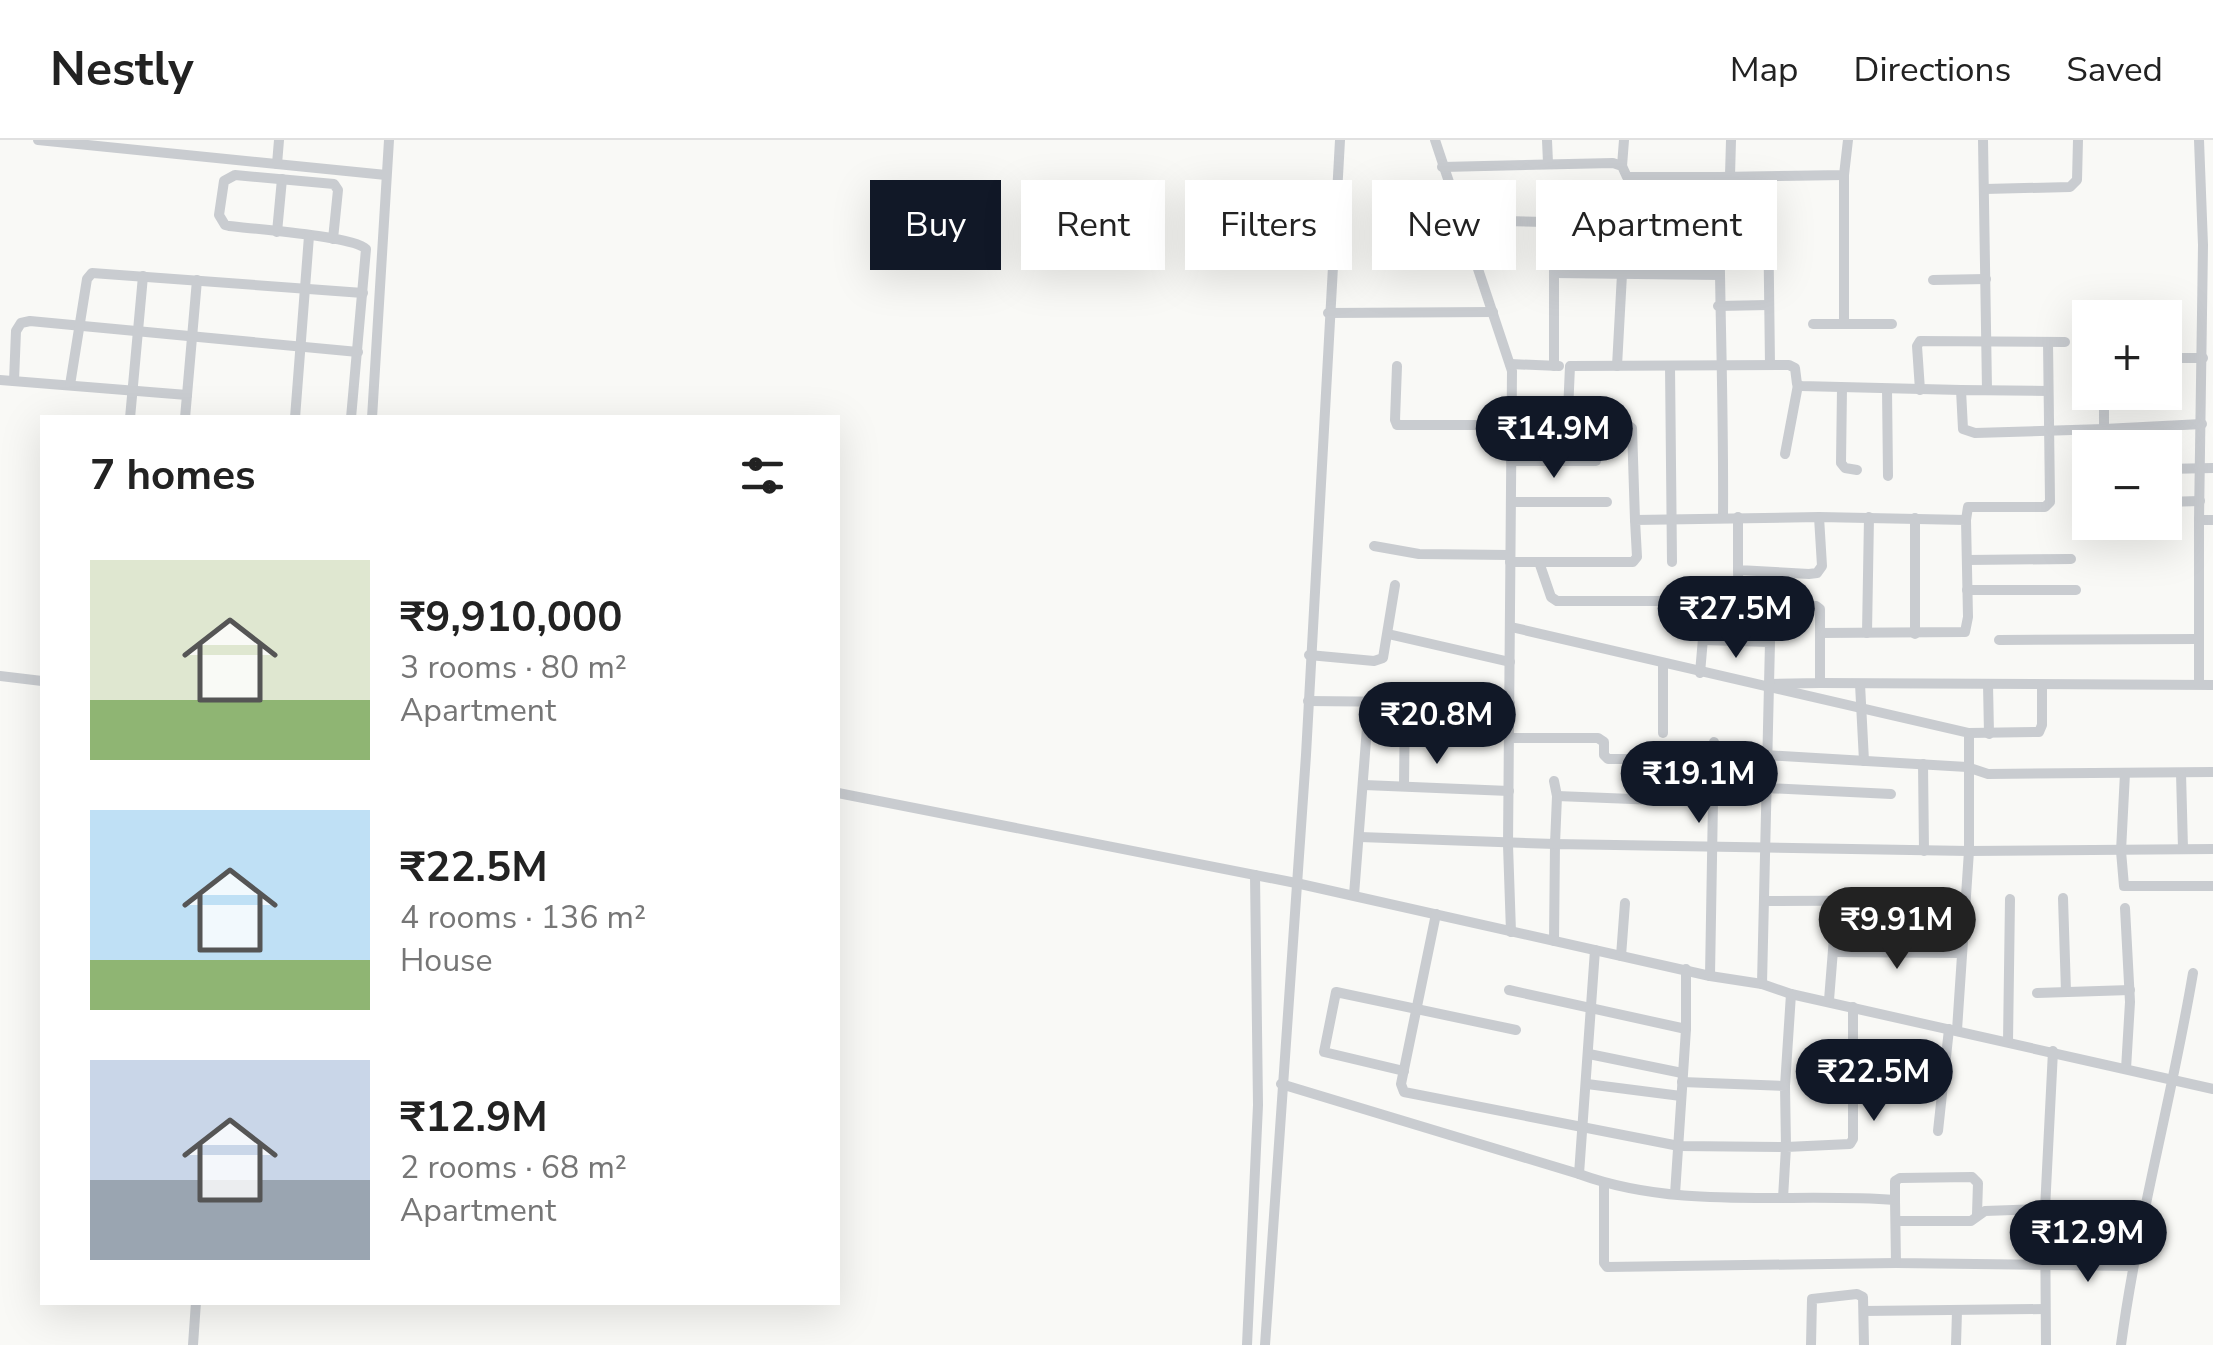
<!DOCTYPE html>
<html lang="en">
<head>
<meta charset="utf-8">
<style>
  body { margin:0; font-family:"Nunito Sans",sans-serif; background:#f6f6f6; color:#222; height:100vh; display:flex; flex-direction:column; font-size:38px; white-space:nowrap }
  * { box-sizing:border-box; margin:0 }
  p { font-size:32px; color:#767676 }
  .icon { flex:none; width:55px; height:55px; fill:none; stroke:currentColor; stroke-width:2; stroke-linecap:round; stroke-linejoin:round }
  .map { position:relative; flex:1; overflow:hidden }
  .sheet { position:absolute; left:40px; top:275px; width:800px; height:890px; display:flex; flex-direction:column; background:#fff; border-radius:0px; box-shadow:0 10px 40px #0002 }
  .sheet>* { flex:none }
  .top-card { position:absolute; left:870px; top:40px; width:950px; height:90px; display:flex; gap:20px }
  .controls { position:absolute; left:2072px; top:160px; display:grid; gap:20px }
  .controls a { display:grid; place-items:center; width:110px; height:110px; border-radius:0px; background:#fff; box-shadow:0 10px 40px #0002; font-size:50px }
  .price { position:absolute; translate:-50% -85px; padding:0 22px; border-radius:35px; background:#111827; color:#fff; font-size:32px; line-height:65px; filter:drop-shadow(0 2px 5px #0008) }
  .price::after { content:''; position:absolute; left:50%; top:60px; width:30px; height:22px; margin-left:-15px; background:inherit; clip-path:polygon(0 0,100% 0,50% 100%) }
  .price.current { background:#222; color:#fff }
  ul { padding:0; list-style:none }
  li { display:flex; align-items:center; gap:30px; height:250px; padding:0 50px }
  li span { display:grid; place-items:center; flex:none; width:280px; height:200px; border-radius:0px; color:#555 }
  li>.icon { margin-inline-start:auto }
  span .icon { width:120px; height:120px; fill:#fffc; stroke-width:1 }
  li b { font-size:42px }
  h2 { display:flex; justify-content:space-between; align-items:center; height:120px; padding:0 50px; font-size:42px }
  .pill { padding:0 35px; border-radius:0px; background:#fff; box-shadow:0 10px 40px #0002; font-size:35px; line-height:90px }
  .pill.current { background:#111827; color:#fff }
  header { display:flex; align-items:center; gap:60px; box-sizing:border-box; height:140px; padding:0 50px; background:#fff; border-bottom:2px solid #e0e0e0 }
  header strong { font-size:48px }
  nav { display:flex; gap:55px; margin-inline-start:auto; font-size:35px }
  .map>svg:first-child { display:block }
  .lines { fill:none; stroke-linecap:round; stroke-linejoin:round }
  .minor { stroke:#c9ccd0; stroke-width:10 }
</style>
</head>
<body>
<header>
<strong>Nestly</strong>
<nav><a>Map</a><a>Directions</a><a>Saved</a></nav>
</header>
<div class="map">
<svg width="2213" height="1205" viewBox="0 0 2213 1205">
  <rect width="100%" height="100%" fill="#f9f9f6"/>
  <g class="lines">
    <g class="minor">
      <path d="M 38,0 L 386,35"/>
      <path d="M 1435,0 L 1512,231 L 1508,705 L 1511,792"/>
      <path d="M 1547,0 L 1548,23"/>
      <path d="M 1983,0 L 1987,250"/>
      <path d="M 277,24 L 279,0"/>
      <path d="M 1622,26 L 1624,0"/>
      <path d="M 1442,27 L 1613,23 L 1622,26 L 1627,37 L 1719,37 C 1719,151 1724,264 1723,377"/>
      <path d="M 1730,36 L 1731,0"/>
      <path d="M 1719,37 L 1844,35 L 1848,0"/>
      <path d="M 1985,49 L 2070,47 L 2077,40 L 2078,0"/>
      <path d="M 1768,66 L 1770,225"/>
      <path d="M 1461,80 L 1719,86"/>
      <path d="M 1556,83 L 1554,133 L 1719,135"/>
      <path d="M 277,92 L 282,39"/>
      <path d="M 333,99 L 338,50 L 334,44 L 235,35 L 224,41 L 219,75 L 225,85 L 229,86 C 253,89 353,96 366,109 L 351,278"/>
      <path d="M 1933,140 L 1986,139"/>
      <path d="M 1718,166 L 1768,165"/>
      <path d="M 1328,173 L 1493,172"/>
      <path d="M 1813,184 L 1892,184"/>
      <path d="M 1844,184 L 1844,35"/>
      <path d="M 2083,215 L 2090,216"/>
      <path d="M 2165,218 L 2203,218"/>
      <path d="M 1510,224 L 1559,226"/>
      <path d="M 1397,226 L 1395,280 L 1397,285 L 1512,285"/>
      <path d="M 1554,226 L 1554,133"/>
      <path d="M 1617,226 L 1622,134"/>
      <path d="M 1670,226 L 1672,422"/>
      <path d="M 0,240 L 187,255"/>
      <path d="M 14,241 L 16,191 L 21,183 L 30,181 L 358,212"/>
      <path d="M 70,245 L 87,139 L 92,133 L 363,153"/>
      <path d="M 1842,248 L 1841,323 L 1845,328 L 1857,330"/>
      <path d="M 1887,249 L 1888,336"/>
      <path d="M 1920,250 L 1917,206 L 1920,201 L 2065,202"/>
      <path d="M 2048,251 L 1961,250 L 1963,289 L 1975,293 L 2104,289"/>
      <path d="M 2104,252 L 2104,289 L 2202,284"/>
      <path d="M 130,278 L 143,136"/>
      <path d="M 185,278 L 197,140"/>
      <path d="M 295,278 L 309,96"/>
      <path d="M 372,278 L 389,0"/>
      <path d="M 1785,314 L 1798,245"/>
      <path d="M 1511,321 L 1596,321"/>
      <path d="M 2165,329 L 2213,328"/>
      <path d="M 1511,362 L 1607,362"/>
      <path d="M 2165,362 L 2200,361"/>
      <path d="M 1738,377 L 1738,430 L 1809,434 L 1817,433 L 1822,426 L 1819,377"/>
      <path d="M 1635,380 L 1632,288 L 1622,281 L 1571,281 L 1568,272 L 1570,226 L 1789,225 L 1795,228 L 1797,244 L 1801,246 L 1961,250"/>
      <path d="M 1966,380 L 1968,367 L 2045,367 L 2050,362 L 2048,202"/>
      <path d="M 2199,380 L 2203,105 L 2199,0"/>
      <path d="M 2103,382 L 2103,386"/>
      <path d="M 1374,406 L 1419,414 L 1509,415"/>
      <path d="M 1967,420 L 2071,419"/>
      <path d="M 1510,422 L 1633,422 L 1637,417 L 1635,380 L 1819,377 L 1966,380 L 1968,477 L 1965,492 L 1820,493 L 1820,543 L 1770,544"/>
      <path d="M 1539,422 L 1551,457 L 1557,461 L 1692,461 L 1700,465 L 1704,487 L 1700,533"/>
      <path d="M 1738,430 L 1739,464 L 1816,466 L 1820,469 L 1820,493"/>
      <path d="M 1967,450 L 2076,450"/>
      <path d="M 1511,487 L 1969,593 L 1969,711 L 1555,704 L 1554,801"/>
      <path d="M 1867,493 L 1869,377"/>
      <path d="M 1388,494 L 1510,522"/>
      <path d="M 1915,494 L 1915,378"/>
      <path d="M 1703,500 L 1770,502 L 1762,844"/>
      <path d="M 1999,500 L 2197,499"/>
      <path d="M 1309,515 L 1374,521 L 1383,518 L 1395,445"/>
      <path d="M 0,536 L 42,541"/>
      <path d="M 1820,543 L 2213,545"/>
      <path d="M 1860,544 L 1864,621"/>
      <path d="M 1988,544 L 1989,594"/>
      <path d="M 2199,544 L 2199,380 L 2213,380"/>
      <path d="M 1308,561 L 1510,563"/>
      <path d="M 1663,593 L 1663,523"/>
      <path d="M 1969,593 L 2039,592 L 2042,585 L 2042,545"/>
      <path d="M 1511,598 L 1598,598 L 1604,602 L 1604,615 L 1608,619 L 1685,619"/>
      <path d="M 1765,615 L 1967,627 L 1988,634 L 2213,632"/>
      <path d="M 1923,624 L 1924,711"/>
      <path d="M 2125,633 L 2121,711 L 2124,746 L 2213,746"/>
      <path d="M 2181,633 L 2183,709"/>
      <path d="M 1364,645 L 1509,651"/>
      <path d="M 1404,645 L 1405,561"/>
      <path d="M 1765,648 L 1891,654"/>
      <path d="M 838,653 L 1296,743 L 1710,836 L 1762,844 L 1791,854 L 2213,949"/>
      <path d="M 1557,656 L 1682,661"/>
      <path d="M 1360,697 L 1555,704 L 1557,656 L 1554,641"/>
      <path d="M 1354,755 L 1369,562"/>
      <path d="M 2063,758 L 2066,852"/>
      <path d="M 1765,761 L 1963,760"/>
      <path d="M 2125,768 L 2130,862 L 2126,929"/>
      <path d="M 1436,774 L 1401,944 L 1404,952 L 1679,1006 L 1786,1007 L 1785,946 L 1682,942"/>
      <path d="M 1833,812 L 1961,813"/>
      <path d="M 1621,816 L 1625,763"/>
      <path d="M 1710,836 L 1714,602"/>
      <path d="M 1509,850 L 1686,889"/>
      <path d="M 2037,853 L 2130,850"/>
      <path d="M 1829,860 L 1837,760"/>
      <path d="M 1957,890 L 1969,711 L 2213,709"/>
      <path d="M 2008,902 L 2010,759"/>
      <path d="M 1589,914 L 1682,933"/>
      <path d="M 1404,931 L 1324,912 L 1336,852 L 1516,890"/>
      <path d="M 1281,944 L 1579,1034 L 1595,810"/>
      <path d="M 1587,944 L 1681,956"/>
      <path d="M 1785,946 L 1791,854"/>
      <path d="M 1938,991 L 1949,889"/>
      <path d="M 1579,1034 C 1680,1071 1790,1052 1895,1060 L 1896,1123 L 2132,1126"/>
      <path d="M 1604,1043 L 1604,1123 L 1607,1127 L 1896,1123"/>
      <path d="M 1675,1054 L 1686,889 L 1686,829"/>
      <path d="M 1783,1058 L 1786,1007 L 1850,1004 L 1853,999 L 1853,867"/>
      <path d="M 1895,1060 L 1895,1041 L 1900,1038 L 1972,1037 L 1978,1043 L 1977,1074"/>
      <path d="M 1896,1081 L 1971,1081 L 1985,1071 L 2105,1067 L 2143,1070"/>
      <path d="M 1864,1171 L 2045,1169"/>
      <path d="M 193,1205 L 196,1162"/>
      <path d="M 1247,1205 L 1258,965 L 1255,735"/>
      <path d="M 1265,1205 L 1306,615 L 1340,0"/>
      <path d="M 1811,1205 L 1812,1159 L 1857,1154 L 1863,1157 L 1864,1205"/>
      <path d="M 1956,1205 L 1957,1171"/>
      <path d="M 2046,1205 L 2045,1069 L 2053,911"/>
      <path d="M 2121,1205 C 2138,1079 2172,958 2193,833"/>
    </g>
  </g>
</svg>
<div class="controls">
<a>+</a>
<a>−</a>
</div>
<b class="price" style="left:1554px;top:341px">₹14.9M</b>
<b class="price" style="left:1736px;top:521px">₹27.5M</b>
<b class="price" style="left:1437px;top:627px">₹20.8M</b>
<b class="price" style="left:1699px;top:686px">₹19.1M</b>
<b class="price current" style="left:1897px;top:832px">₹9.91M</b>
<b class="price" style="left:1874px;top:984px">₹22.5M</b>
<b class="price" style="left:2088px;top:1145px">₹12.9M</b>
<div class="top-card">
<a class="pill current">Buy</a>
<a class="pill">Rent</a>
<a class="pill">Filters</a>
<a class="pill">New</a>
<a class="pill">Apartment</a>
</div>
<section class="sheet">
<h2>7 homes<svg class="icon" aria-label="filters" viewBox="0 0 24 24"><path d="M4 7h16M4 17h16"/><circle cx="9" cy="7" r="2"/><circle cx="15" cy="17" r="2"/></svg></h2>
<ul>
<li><span style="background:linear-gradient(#dfe7d0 70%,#8fb573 0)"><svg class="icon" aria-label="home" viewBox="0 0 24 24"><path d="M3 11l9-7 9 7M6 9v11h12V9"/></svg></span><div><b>₹9,910,000</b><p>3 rooms · 80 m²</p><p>Apartment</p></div></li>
<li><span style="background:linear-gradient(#bfe0f5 75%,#8fb573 0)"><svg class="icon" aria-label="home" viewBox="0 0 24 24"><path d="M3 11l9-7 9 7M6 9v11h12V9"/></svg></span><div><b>₹22.5M</b><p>4 rooms · 136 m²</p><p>House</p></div></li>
<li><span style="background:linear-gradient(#c9d6e8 60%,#9aa5b1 0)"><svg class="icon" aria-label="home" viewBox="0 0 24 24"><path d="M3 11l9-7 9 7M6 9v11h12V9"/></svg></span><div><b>₹12.9M</b><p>2 rooms · 68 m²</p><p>Apartment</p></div></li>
</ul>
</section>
</div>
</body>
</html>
